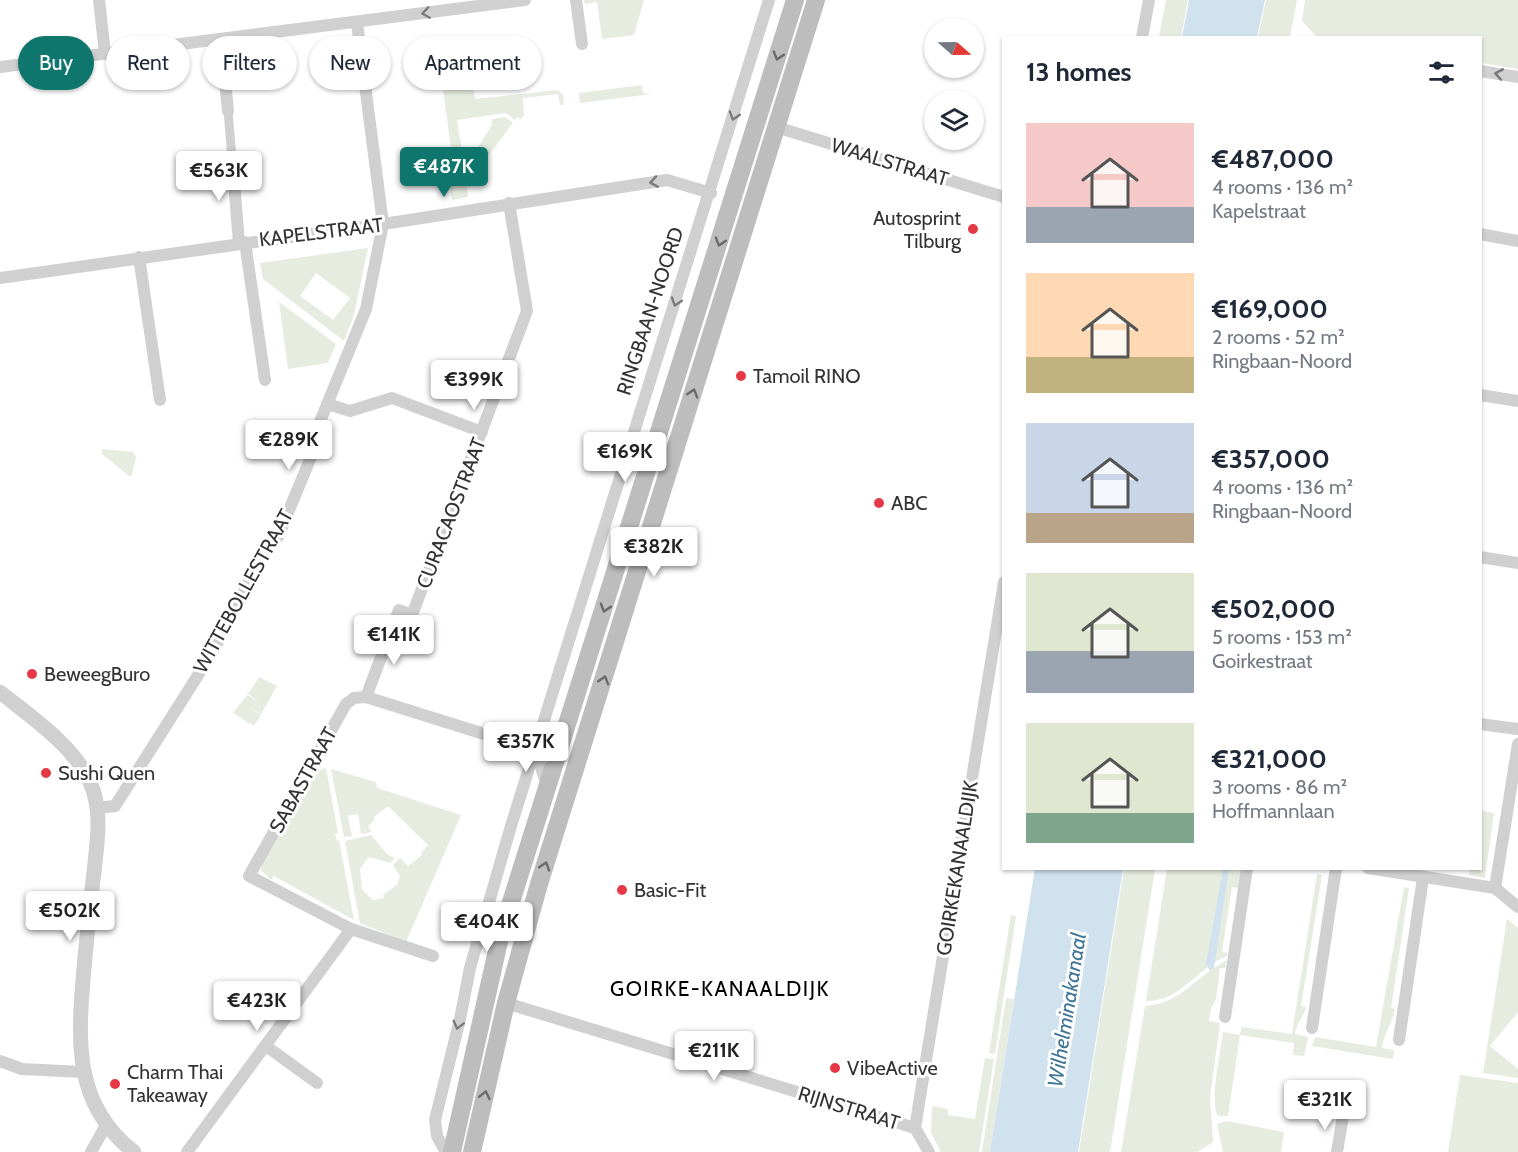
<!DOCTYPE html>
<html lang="en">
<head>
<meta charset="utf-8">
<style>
  body { margin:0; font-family:Cabin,sans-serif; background:#f2f2f3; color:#1f2937; height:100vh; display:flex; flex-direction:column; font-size:22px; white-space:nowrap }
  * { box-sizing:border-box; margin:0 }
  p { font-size:20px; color:#747a83 }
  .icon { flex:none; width:33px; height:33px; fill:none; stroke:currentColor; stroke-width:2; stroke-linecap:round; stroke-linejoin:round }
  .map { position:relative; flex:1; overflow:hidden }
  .side { position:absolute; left:1002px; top:36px; width:480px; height:834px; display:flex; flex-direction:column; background:#fff; border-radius:0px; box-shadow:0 2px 4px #0004 }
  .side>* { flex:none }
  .banner { position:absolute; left:18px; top:36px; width:570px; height:54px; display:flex; gap:12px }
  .needle { width:39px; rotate:110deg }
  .fabs { position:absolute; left:924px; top:18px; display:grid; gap:12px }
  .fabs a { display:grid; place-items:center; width:60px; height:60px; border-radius:50%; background:#fff; box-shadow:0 2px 4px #0004; font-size:30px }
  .price { position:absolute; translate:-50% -51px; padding:0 14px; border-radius:6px; background:#fff; color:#222; font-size:20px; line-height:39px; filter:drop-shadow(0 2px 3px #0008) }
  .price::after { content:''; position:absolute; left:50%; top:36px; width:18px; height:14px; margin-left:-9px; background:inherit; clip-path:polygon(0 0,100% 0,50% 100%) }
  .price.active { background:#0f766e; color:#fff }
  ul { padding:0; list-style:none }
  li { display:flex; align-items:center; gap:18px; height:150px; padding:0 24px }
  li span { display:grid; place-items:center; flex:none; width:168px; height:120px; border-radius:0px; color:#555 }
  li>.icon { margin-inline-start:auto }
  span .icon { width:72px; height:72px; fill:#fffc; stroke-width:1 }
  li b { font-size:26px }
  h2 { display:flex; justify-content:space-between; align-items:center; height:72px; padding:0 24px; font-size:26px }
  .chip { padding:0 21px; border-radius:27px; background:#fff; box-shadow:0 2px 4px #0004; font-size:21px; line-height:54px }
  .chip.active { background:#0f766e; color:#fff }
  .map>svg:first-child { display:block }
  .green { fill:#e6ecdf; fill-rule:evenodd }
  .water { fill:#cfe2ee }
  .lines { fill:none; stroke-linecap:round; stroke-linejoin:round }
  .pedestrian { stroke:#d0d0d0; stroke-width:9 }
  .minor { stroke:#d0d0d0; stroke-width:12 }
  .tertiary { stroke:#d0d0d0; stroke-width:15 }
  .secondary { stroke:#bdbdbd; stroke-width:18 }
  .oneway { stroke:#7a7a7a }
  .oneway2 { stroke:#6a6a6a }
  .poi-dot { fill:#e63946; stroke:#fff; stroke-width:2 }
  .labels { text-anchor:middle; stroke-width:6; stroke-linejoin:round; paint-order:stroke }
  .street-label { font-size:20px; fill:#333; stroke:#fff }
  .poi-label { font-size:20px; fill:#333; stroke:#fff; text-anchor:start }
  .neighbourhood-label { font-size:21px; letter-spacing:1.5px; fill:#000; stroke:#fff }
  .water-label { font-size:21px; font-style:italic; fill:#3f7597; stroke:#fff }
</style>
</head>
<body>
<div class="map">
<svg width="1518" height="1152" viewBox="0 0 1518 1152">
  <rect width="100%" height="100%" fill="#fff"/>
  <g class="green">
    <path d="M 584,0 L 644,0 L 634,35 L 602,39 L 597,2 L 585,4 Z"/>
    <path d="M 1166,0 L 1188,0 L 1181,37 L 1159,37 Z"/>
    <path d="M 1266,0 L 1297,0 L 1290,37 L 1258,37 Z"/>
    <path d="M 1305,0 L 1518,0 L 1518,69 L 1481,63 L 1480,38 L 1317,37 L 1302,21 Z"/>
    <path d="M 473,85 L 475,99 L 557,90 L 563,94 L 564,105 L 560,105 L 558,94 L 523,98 L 524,115 L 521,119 L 517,117 L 515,120 L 506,113 L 457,120 L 465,168 L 474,176 L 467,186 L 468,197 L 452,200 L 444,157 L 452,156 L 443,89 Z"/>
    <path d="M 642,85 L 643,93 L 652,94 L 580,103 L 579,93 Z"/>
    <path d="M 505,117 L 513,123 L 476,172 L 468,166 L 466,155 L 474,154 L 492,125 L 492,119 Z"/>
    <path d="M 368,248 L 354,315 L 344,341 L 263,279 L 260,263 ZM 316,273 L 350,298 L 333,320 L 300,296 Z"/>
    <path d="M 279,302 L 336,344 L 328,363 L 288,369 Z"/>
    <path d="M 103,449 L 133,452 L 136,457 L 132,475 L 129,476 L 101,453 Z"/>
    <path d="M 259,677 L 277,686 L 261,714 L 247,706 L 261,715 L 254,726 L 233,713 L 247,695 L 261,703 L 248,694 Z"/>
    <path d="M 326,768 L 338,833 L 335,834 L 337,841 L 339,840 L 354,920 L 274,876 L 271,880 L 261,870 L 263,861 L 314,772 Z"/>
    <path d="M 331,769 L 376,782 L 377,788 L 461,815 L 406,942 L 360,923 L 345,841 L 371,835 L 388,855 L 395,858 L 390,863 L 369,857 L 360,869 L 362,890 L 373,900 L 384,898 L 383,895 L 397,885 L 400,876 L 393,865 L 400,858 L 408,866 L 422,855 L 421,853 L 428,845 L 388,806 L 374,817 L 375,819 L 368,827 L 372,832 L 361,834 L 358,814 L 348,816 L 352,836 L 344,837 Z"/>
    <path d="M 1481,811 L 1494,813 L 1485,878 L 1469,875 L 1470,869 L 1480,868 Z"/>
    <path d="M 1124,869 L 1155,869 L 1110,1152 L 1079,1152 Z"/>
    <path d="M 1167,869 L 1241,869 L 1238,888 L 1232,887 L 1222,952 L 1228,953 L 1227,956 C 1197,968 1180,1002 1146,1001 Z"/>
    <path d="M 1317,874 L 1322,875 L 1301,1006 L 1306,1007 C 1304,1017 1297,1021 1295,1034 L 1308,1037 L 1304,1056 L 1293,1055 L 1294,1043 L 1240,1035 L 1228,1116 L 1218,1116 C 1209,1102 1221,1051 1223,1032 L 1240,1035 L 1242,1027 L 1292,1034 Z"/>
    <path d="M 1404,887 L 1409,888 L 1391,1008 L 1395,1009 C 1392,1024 1384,1033 1382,1048 L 1394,1050 L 1393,1059 L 1312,1046 L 1315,1037 L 1376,1047 Z"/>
    <path d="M 1011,915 L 1016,916 L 995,1054 L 989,1053 Z"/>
    <path d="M 1507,919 L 1518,928 L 1518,1012 L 1490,1046 L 1518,1069 L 1518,1078 L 1483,1073 Z"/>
    <path d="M 1227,960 L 1225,968 L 1220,968 L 1216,999 L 1211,1008 L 1209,1021 L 1220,1023 L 1210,1097 L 1213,1142 L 1197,1152 L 1121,1152 L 1145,1006 C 1181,1004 1197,975 1227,960 Z"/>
    <path d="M 1006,998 L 1014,999 L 990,1152 L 982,1152 Z"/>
    <path d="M 985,1058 L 994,1059 L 979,1152 L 941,1152 L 931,1133 L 932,1106 L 948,1109 L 948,1115 L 975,1119 Z"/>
    <path d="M 1460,1075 L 1518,1083 L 1518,1152 L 1448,1152 Z"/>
    <path d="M 1227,1121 L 1284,1132 L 1281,1152 L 1223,1152 L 1217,1124 Z"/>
  </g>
  <g class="water">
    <path d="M 1189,0 L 1265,0 L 1257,37 L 1182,37 Z"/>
    <path d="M 1035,868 L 1123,869 L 1078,1152 L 990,1152 Z"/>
    <path d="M 1223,869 L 1229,869 L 1214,968 L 1210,971 L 1206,964 Z"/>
  </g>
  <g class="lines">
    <path class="pedestrian" d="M 228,111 L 232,158"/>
    <g class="minor">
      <path d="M 99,0 L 105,54"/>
      <path d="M 576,0 L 582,44"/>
      <path d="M 1142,38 L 1149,0"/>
      <path d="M 221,40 L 228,111"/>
      <path d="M 0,67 L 525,0"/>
      <path d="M 1480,71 L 1518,77"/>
      <path d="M 776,127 L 1004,197"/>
      <path d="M 232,158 L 239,243"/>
      <path d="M 1480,234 L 1518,241"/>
      <path d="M 245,242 L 265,380"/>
      <path d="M 139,257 L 160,400"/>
      <path d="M 0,278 L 383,224 L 667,180 L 711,193"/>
      <path d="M 1480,395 L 1518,401"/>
      <path d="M 327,404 L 350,411 L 392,398 L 482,432"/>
      <path d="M 1480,557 L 1518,563"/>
      <path d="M 366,697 L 399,610 L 412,615 L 527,311 L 509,203"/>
      <path d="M 1480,724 L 1518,729"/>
      <path d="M 97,808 L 115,806 L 214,650 L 262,556 L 278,537 L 311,457 L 315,434 L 366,309 L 383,224 L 357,23"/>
      <path d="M 1368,868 L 1495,888"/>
      <path d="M 1495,888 L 1518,744"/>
      <path d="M 1495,888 L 1518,907"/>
      <path d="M 433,956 L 351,929 L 249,876 L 346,704 L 354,698 L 366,697 L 535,750 L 547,785"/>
      <path d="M 506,1003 L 915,1128"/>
      <path d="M 1225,1017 L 1247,868"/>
      <path d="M 1312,1028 L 1336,868"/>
      <path d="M 1399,1040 L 1423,878"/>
      <path d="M 266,1046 L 317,1083"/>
      <path d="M 0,1061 L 22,1069 L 83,1072"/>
      <path d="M 91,1152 L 106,1125"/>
      <path d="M 187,1152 L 351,929"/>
      <path d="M 446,1152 L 437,1136 L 435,1120 L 460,1019 L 470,968 L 511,826 L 769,0"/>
      <path d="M 929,1152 L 915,1128 L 1004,582"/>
      <path d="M 1337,1152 L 1343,1116"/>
    </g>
    <path class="tertiary" d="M 0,692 C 31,717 73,745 90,782 C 103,811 97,843 94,872 C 90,904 87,936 84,968 C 78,1038 72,1104 134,1152"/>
    <g class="secondary">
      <path d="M 452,1152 L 500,937 L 795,0"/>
      <path d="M 472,1152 L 506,1003 L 539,884 L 816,0"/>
    </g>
  </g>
  <defs><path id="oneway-chevron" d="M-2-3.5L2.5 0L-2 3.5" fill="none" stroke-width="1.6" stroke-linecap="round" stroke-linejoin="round" transform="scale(1.5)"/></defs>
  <g class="oneway">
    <use href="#oneway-chevron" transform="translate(426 13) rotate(172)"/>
    <use href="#oneway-chevron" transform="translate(1499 74) rotate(-170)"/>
    <use href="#oneway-chevron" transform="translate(734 116) rotate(107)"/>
    <use href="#oneway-chevron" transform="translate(654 182) rotate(171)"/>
    <use href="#oneway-chevron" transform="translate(676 302) rotate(108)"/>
    <use href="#oneway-chevron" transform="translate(458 1025) rotate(104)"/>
  </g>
  <g class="oneway2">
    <use href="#oneway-chevron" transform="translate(778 56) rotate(107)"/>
    <use href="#oneway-chevron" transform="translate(720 242) rotate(107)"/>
    <use href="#oneway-chevron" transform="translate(693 393) rotate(-73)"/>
    <use href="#oneway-chevron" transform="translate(605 608) rotate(107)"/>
    <use href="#oneway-chevron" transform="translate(604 680) rotate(-73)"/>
    <use href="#oneway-chevron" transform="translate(545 866) rotate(-72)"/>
    <use href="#oneway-chevron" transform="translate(485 1095) rotate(-77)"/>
  </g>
  <g class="poi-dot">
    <circle cx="973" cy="229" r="6"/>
    <circle cx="741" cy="376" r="6"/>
    <circle cx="879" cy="503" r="6"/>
    <circle cx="32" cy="674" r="6"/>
    <circle cx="46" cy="773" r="6"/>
    <circle cx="622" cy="890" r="6"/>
    <circle cx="835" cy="1068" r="6"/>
    <circle cx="115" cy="1084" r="6"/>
  </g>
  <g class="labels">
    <g class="street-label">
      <text transform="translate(890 162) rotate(17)" y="7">WAALSTRAAT</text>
      <text transform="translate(321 232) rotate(-7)" y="7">KAPELSTRAAT</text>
      <text transform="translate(650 311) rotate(-72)" y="7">RINGBAAN-NOORD</text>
      <text transform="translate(451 513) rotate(-69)" y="7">CURACAOSTRAAT</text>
      <text transform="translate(243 591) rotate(-61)" y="7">WITTEBOLLESTRAAT</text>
      <text transform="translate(303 780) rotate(-61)" y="7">SABASTRAAT</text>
      <text transform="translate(957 868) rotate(-81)" y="7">GOIRKEKANAALDIJK</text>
      <text transform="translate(849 1108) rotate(17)" y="7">RIJNSTRAAT</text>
    </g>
    <g class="poi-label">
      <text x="961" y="225" text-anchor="end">Autosprint<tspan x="961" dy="23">Tilburg</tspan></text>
      <text x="753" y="383">Tamoil RINO</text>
      <text x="891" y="510">ABC</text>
      <text x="44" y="681">BeweegBuro</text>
      <text x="58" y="780">Sushi Quen</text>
      <text x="634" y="897">Basic-Fit</text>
      <text x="847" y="1075">VibeActive</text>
      <text x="127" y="1079">Charm Thai<tspan x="127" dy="23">Takeaway</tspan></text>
    </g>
    <g class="neighbourhood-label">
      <text x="720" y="996">GOIRKE-KANAALDIJK</text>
    </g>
    <g class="water-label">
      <text transform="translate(1067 1010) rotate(-81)" y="7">Wilhelminakanaal</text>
    </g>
  </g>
</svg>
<div class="fabs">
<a><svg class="needle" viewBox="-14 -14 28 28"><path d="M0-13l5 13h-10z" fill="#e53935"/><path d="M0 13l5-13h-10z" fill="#747a83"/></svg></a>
<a><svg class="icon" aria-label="layers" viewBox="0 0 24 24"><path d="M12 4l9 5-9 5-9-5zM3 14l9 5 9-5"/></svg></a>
</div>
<b class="price active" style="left:444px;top:198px">€487K</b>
<b class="price" style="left:219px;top:202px">€563K</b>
<b class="price" style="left:474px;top:411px">€399K</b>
<b class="price" style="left:289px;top:471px">€289K</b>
<b class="price" style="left:625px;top:483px">€169K</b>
<b class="price" style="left:654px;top:578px">€382K</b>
<b class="price" style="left:394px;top:666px">€141K</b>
<b class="price" style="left:526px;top:773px">€357K</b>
<b class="price" style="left:70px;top:942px">€502K</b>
<b class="price" style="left:487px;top:953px">€404K</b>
<b class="price" style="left:257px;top:1032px">€423K</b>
<b class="price" style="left:714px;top:1082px">€211K</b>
<b class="price" style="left:1325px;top:1131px">€321K</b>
<div class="banner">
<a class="chip active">Buy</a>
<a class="chip">Rent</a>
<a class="chip">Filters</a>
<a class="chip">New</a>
<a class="chip">Apartment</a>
</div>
<section class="side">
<h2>13 homes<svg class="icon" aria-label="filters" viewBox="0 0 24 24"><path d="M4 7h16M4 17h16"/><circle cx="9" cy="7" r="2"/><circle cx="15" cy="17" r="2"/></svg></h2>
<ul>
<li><span style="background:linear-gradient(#f6c9c9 70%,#9aa5b1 0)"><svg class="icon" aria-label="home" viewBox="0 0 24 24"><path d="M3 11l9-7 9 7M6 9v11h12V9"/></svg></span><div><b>€487,000</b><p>4 rooms · 136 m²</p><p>Kapelstraat</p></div></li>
<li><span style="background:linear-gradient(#ffd9b3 70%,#c2b280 0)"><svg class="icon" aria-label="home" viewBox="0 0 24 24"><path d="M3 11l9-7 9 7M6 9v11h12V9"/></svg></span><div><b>€169,000</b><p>2 rooms · 52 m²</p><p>Ringbaan-Noord</p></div></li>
<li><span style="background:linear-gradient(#c9d6e8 75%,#b9a48a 0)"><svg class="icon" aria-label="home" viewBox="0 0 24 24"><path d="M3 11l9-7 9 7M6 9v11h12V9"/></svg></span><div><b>€357,000</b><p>4 rooms · 136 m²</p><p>Ringbaan-Noord</p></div></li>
<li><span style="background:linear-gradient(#dfe7d0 65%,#9aa5b1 0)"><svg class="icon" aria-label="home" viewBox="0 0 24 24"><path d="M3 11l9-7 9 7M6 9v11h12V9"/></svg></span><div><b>€502,000</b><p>5 rooms · 153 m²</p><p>Goirkestraat</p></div></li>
<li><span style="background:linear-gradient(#dfe7d0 75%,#7fa58c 0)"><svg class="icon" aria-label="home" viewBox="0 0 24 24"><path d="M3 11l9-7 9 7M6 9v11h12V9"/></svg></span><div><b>€321,000</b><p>3 rooms · 86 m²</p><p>Hoffmannlaan</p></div></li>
</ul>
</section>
</div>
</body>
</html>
